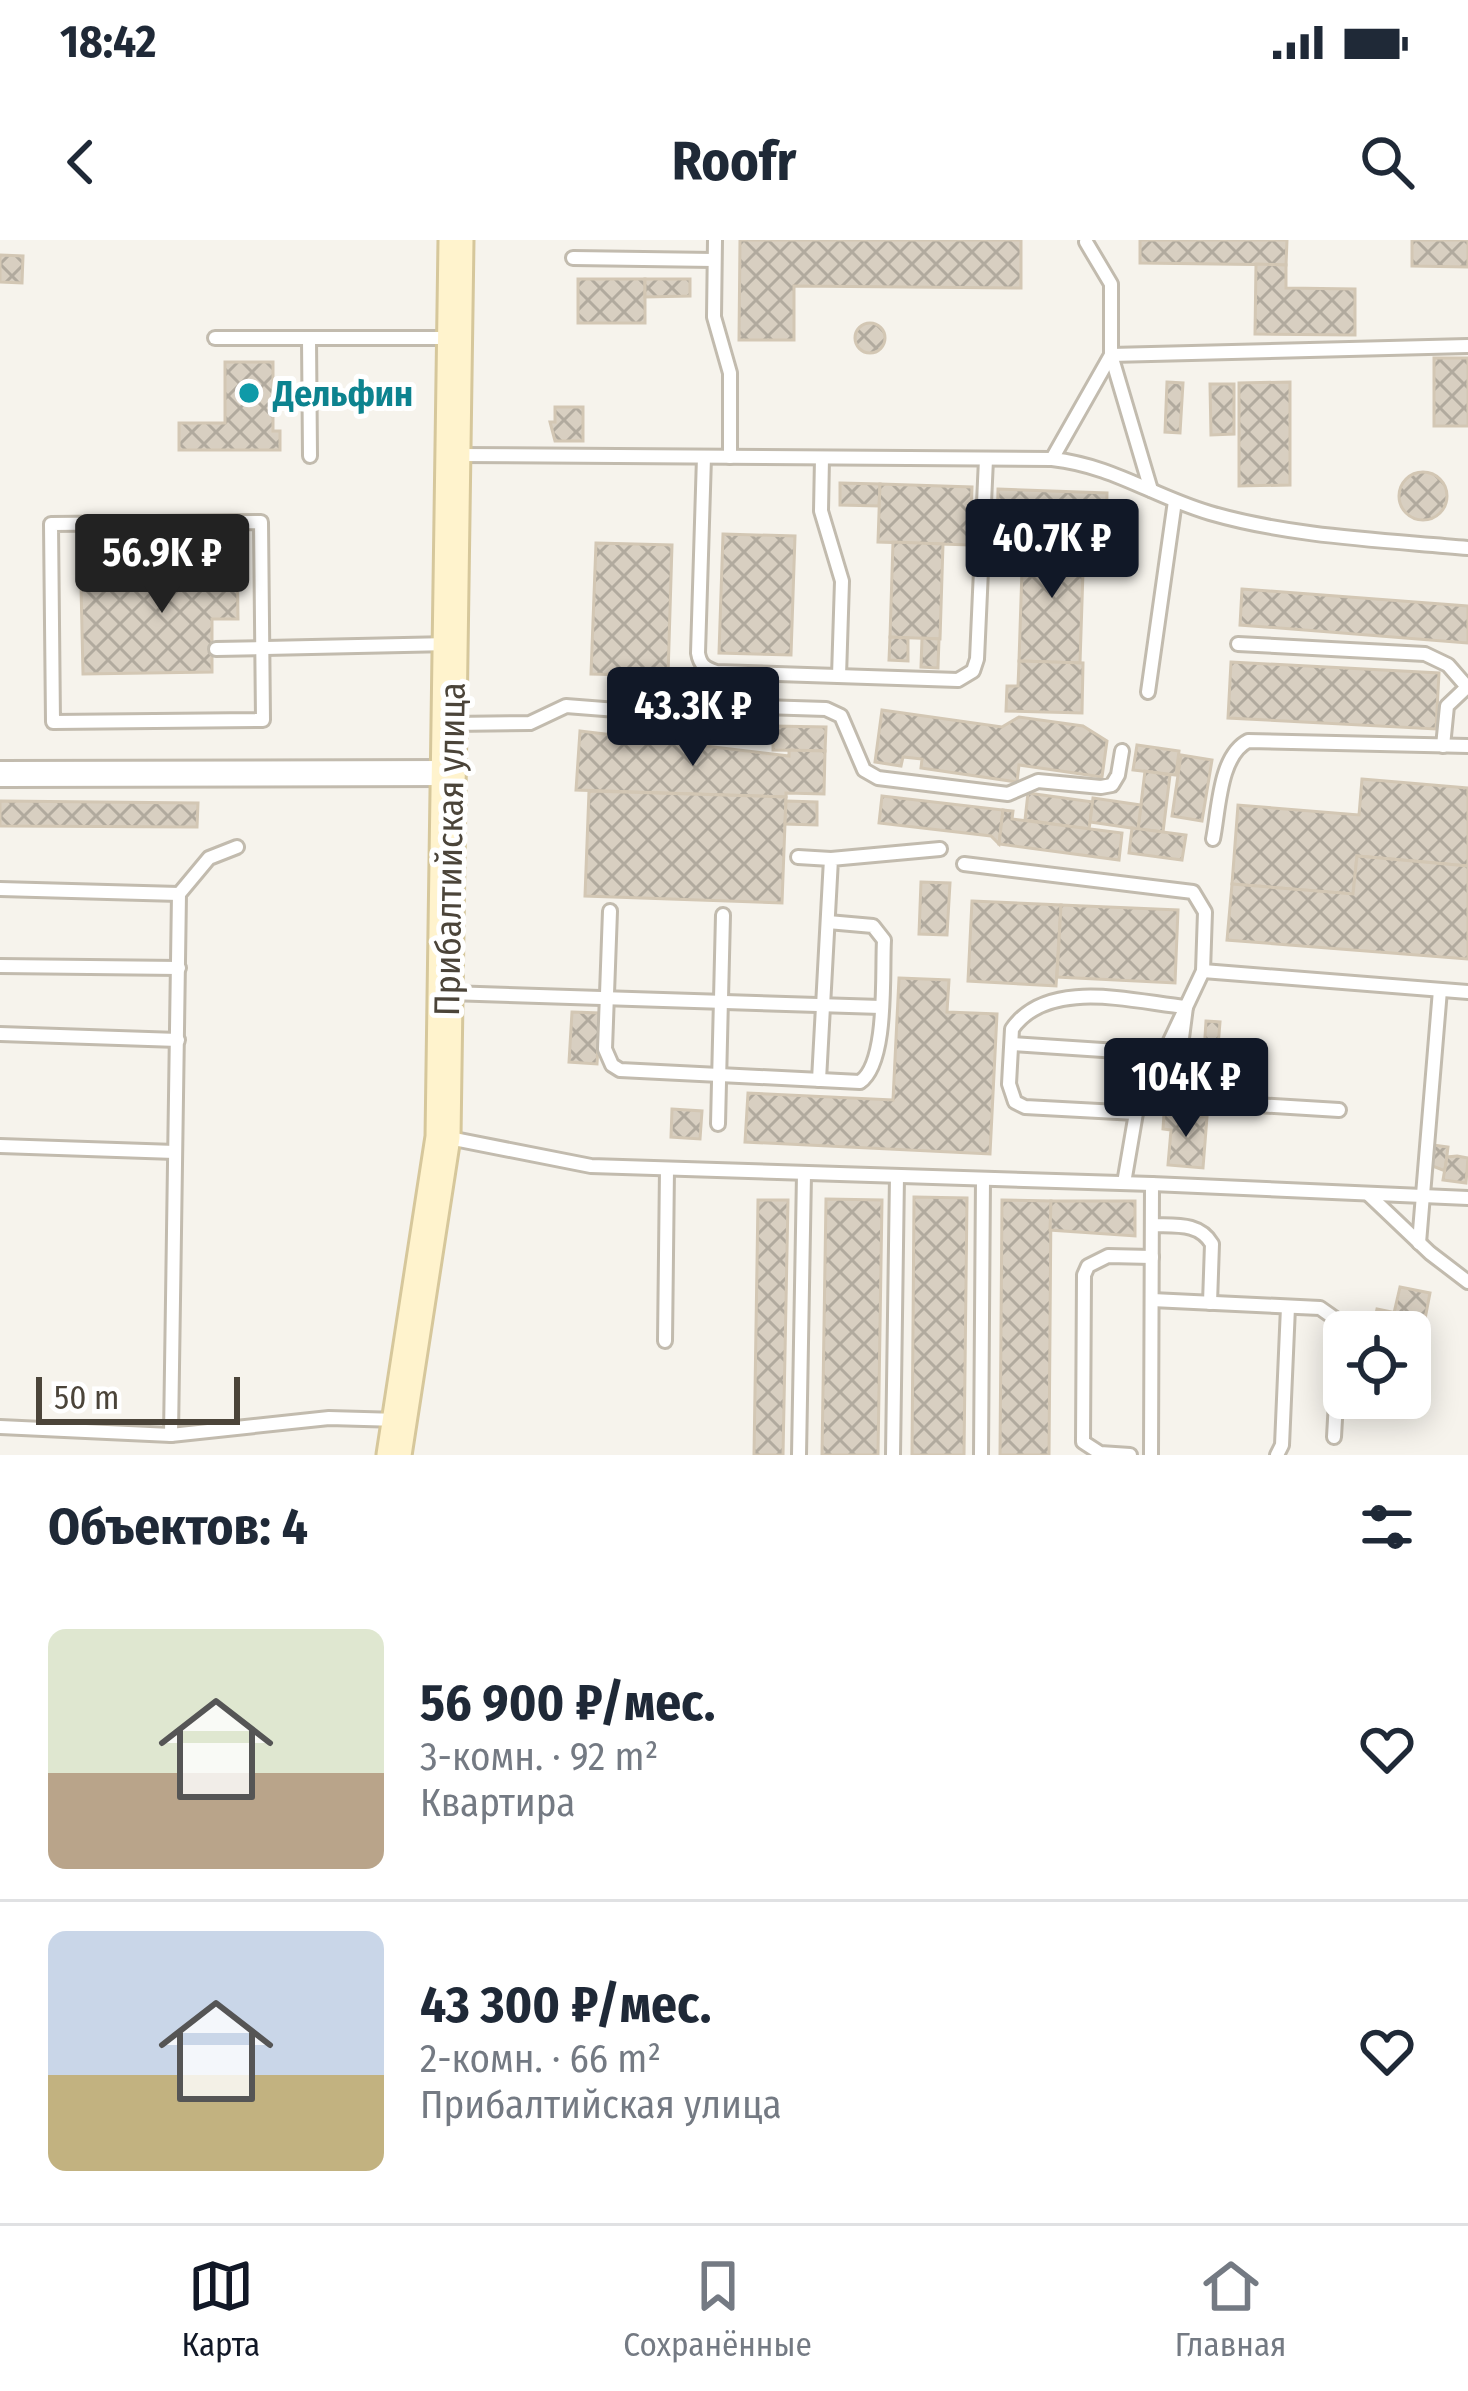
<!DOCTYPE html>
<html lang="ru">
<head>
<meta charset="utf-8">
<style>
  body { margin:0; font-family:"Fira Sans Condensed",sans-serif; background:#f6f6f7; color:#1f2937; height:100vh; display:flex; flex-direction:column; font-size:45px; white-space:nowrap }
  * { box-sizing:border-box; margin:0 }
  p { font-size:39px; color:#747a83 }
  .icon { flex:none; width:66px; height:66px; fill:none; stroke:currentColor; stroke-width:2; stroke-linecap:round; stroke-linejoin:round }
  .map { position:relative; height:1215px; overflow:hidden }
  .side { display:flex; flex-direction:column; background:#fff; flex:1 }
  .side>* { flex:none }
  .tools { position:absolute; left:1323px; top:1071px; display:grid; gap:24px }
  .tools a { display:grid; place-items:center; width:108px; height:108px; border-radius:18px; background:#fff; box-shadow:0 6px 30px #0003; font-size:60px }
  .scale { position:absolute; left:36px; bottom:30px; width:204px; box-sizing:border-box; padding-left:12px; border:6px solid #4b4439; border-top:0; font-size:33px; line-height:42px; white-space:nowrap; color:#4b4439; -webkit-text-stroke:9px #fff; paint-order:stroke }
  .price { position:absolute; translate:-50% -102px; padding:0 27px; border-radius:12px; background:#111827; color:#fff; font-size:39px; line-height:78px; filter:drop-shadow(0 3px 6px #0008) }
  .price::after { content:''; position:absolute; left:50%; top:72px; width:36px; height:27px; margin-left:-18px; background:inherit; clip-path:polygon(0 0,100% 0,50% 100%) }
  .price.selected { background:#222; color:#fff }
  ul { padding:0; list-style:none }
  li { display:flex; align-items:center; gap:36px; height:300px; padding:0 48px }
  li+li { border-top:3px solid #e0e1e3 }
  li span { display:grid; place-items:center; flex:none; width:336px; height:240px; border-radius:18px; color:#555 }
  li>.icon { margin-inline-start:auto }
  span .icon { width:144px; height:144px; fill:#fffc; stroke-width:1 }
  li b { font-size:51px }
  h2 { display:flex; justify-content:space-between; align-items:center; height:144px; padding:0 48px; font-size:51px }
  .status { display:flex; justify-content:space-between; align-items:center; height:84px; padding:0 60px; background:#fff; direction:ltr }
  .status svg { height:33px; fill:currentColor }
  header { display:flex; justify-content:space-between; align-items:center; height:156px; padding:0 48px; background:#fff; font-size:54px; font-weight:700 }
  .dock { display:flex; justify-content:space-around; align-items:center; height:168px; border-top:3px solid #e0e1e3; background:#fff; font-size:33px; color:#747a83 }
  .dock a { display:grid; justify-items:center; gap:6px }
  .dock .selected { color:#111827 }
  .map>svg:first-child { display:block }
  .building { fill:url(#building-cross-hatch); stroke:#d3c7b4; stroke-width:3 }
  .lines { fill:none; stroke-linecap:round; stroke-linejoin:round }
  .lane-casing { stroke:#c2bbae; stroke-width:18 }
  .street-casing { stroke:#c2bbae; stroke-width:30 }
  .secondary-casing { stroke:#d6c79b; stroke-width:39 }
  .lane { stroke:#fff; stroke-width:12 }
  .street { stroke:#fff; stroke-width:24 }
  .secondary { stroke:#fff3cd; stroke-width:33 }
  .culture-dot { fill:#0f9aa8; stroke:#fff; stroke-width:4.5 }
  .labels { text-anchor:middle; stroke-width:10; stroke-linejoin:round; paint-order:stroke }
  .culture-label { font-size:36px; font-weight:bold; fill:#0d838f; stroke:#fff; text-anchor:start }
  .street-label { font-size:36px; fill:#4b4439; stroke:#fff }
</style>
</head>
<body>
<div class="status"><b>18:42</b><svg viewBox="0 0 49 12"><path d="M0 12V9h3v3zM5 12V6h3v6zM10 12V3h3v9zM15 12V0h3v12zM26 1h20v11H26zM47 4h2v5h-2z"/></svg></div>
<header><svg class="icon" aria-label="back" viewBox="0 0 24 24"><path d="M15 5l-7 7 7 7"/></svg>Roofr<svg class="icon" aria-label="search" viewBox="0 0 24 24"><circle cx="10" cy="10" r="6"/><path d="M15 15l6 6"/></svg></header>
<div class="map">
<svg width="1468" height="1215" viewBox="0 0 1468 1215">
  <defs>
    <pattern id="building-cross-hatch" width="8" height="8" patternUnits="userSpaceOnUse" patternTransform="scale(3)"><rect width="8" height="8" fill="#d8cfc1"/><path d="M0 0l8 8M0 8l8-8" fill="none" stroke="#b1aa9e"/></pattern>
  </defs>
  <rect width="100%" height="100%" fill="#f6f3ec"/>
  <g class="building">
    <path d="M 740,0 L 1021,0 L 1021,48 L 794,46 L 794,100 L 739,100 Z"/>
    <path d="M 1140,0 L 1287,0 L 1286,25 L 1140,23 Z"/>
    <path d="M 1412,0 L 1468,0 L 1468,27 L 1412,26 Z"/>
    <path d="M 0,15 L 23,16 L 22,43 L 0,42 Z"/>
    <path d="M 1256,24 L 1286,25 L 1286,48 L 1355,49 L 1355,95 L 1255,94 Z"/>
    <rect x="578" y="39" width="67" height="44"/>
    <path d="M 645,39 L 690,39 L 690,56 L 645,57 Z"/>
    <circle cx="870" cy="98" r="15"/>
    <rect x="1434" y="118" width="34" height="68"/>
    <path d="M 225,122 L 273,122 L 273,191 L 280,191 L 280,210 L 179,210 L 179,183 L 225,183 Z"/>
    <path d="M 1167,142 L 1183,143 L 1180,193 L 1165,192 Z"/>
    <path d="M 1290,142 L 1290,245 L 1239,246 L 1239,143 Z"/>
    <path d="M 1210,144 L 1234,144 L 1234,194 L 1211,195 Z"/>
    <path d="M 555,167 L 583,167 L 583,201 L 555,201 L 550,182 L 555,182 Z"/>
    <circle cx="1423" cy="256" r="24"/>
    <path d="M 840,243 L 880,244 L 879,266 L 840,265 Z"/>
    <path d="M 880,244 L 972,247 L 970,305 L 878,302 Z"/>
    <path d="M 998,249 L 1107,253 L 1106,302 L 997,298 Z"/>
    <path d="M 723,294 L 795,296 L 791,415 L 719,413 Z"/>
    <path d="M 237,298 L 238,379 L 212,379 L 212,432 L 83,434 L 81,346 L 182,344 L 181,299 Z"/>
    <path d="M 1023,299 L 1084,301 L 1080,423 L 1019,421 Z"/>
    <path d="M 893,302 L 943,304 L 940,399 L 890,397 Z"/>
    <path d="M 596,303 L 672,305 L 668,436 L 591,434 Z"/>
    <path d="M 1242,349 L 1468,366 L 1468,403 L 1240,385 Z"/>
    <path d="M 890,397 L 908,398 L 908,421 L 889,420 Z"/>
    <path d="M 922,398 L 939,399 L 938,428 L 921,427 Z"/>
    <path d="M 1019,421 L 1083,423 L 1082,473 L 1006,471 L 1007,446 L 1018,446 Z"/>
    <path d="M 1231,422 L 1439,433 L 1436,489 L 1228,478 Z"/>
    <path d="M 882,470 L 1002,487 L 1019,477 L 1083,486 L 1107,501 L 1102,537 L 1019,525 L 1017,542 L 921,528 L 922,519 L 903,517 L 901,526 L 875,522 Z"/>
    <path d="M 773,486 L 826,487 L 825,511 L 773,510 Z"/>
    <path d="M 580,491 L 789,516 L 789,510 L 825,511 L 824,554 L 786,553 L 786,557 L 576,550 Z"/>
    <path d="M 1137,505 L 1179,511 L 1176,535 L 1133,530 Z"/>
    <path d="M 1181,515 L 1212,520 L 1202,581 L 1172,576 Z"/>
    <path d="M 1145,531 L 1170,535 L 1163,592 L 1138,589 Z"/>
    <path d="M 1362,539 L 1468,548 L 1468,626 L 1357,616 L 1353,654 L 1232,644 L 1238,565 L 1359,575 Z"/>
    <path d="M 589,551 L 786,557 L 782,663 L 585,656 Z"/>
    <path d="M 1028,553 L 1093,562 L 1089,589 L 1025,580 Z"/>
    <path d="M 882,556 L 1003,570 L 999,604 L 991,596 L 879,583 Z"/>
    <path d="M 1093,558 L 1141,565 L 1138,589 L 1090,582 Z"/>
    <path d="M 0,561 L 198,563 L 197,587 L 0,586 Z"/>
    <path d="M 786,561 L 817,562 L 817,585 L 785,584 Z"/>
    <path d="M 1003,570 L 1013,571 L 1012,579 L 1122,593 L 1119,620 L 999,604 Z"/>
    <path d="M 1132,588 L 1186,595 L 1182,620 L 1129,613 Z"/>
    <path d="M 1357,616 L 1468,626 L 1468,719 L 1227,700 L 1232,644 L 1353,654 Z"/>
    <path d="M 921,642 L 950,643 L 947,695 L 919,694 Z"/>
    <path d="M 972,661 L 1061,665 L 1056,746 L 968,741 Z"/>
    <path d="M 1061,665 L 1178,670 L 1175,743 L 1057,737 Z"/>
    <path d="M 899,738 L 949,740 L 947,772 L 997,774 L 990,914 L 745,902 L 748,853 L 893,860 Z"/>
    <path d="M 572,772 L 600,773 L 597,824 L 569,822 Z"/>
    <path d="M 1206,781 L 1220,782 L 1215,845 L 1202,844 Z"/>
    <path d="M 672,869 L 702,871 L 700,899 L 671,897 Z"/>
    <path d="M 1164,874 L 1207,877 L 1203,928 L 1168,925 L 1171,890 L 1163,889 Z"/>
    <path d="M 1433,905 L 1448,907 L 1445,931 L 1430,925 Z"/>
    <path d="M 1457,916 L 1468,918 L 1466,943 L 1443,940 L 1447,917 Z"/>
    <path d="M 914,957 L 967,958 L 964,1215 L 912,1215 Z"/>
    <path d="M 826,959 L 882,960 L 878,1215 L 822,1215 Z"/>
    <path d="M 758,960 L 788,960 L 783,1215 L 754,1215 Z"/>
    <path d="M 1002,960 L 1051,961 L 1049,1215 L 1000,1215 Z"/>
    <path d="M 1051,961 L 1135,961 L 1135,996 L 1050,990 Z"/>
    <path d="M 1400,1047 L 1430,1053 L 1425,1079 L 1394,1073 Z"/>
    <path d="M 1377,1069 L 1425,1079 L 1419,1106 L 1410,1104 L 1410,1092 L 1372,1092 Z"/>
  </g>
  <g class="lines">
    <g class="lane-casing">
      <g id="lane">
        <path d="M 715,0 L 714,77 L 730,133 L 730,217"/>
        <path d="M 1086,2 L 1111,44 L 1111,115 L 1151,250"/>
        <path d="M 573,18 L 714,20"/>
        <path d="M 215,98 L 454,98"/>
        <path d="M 309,99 L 310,216"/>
        <path d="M 455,215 L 1052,219 C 1114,226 1152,256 1210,273 C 1293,297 1382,300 1468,308"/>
        <path d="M 704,217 L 698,413 C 700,425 705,428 716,432 L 958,440 L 973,431 L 977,419 L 986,219"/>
        <path d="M 822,218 L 821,271 L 842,341 L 839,436"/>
        <path d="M 1052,219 L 1111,115 L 1468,106"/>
        <path d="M 261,282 L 263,480 L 53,482 L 51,284 Z"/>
        <path d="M 1238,404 L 1425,414 L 1448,425 L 1468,448"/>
        <path d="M 216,409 L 450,404"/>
        <path d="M 1148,452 L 1175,261"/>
        <path d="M 451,484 L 530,483 L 566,466 L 706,477 L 762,467 L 826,469 L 841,476 L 864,530 L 878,538 L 1008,554 L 1038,541 L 1101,547 L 1112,545 L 1118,535 L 1122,511"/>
        <path d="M 1443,506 L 1447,466 L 1467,447"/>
        <path d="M 1213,599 C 1219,570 1219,516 1248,501 L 1468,506"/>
        <path d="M 798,617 L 831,619"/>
        <path d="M 964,624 L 1193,652 L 1205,672 L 1203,731 L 1468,752"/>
        <path d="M 0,649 L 179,654"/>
        <path d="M 610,671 L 605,809 L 612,825 L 620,830 L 860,842 C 888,823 882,734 884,700 L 873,686 L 828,682"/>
        <path d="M 0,726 L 179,728"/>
        <path d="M 449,753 L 881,767"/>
        <path d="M 0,794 L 178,800"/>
        <path d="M 1012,804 L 1163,814"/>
        <path d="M 819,840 L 831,619 L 940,609"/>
        <path d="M 1143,858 L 1339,870"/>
        <path d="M 1136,873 L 1025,867 L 1015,862 L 1009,844 L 1012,789 C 1048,737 1134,762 1186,767 L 1174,860"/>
        <path d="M 718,884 L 723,675"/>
        <path d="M 444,897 L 591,926 L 1152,944 L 1468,958"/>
        <path d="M 0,906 L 175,912"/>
        <path d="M 1124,943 L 1136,873 L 1203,731"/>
        <path d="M 1369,955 L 1430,1013 L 1468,1042"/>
        <path d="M 1152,985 C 1175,986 1199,982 1212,1004 L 1210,1063"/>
        <path d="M 1419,1003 L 1440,750"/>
        <path d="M 1152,1060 L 1320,1068 L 1337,1080 L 1340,1090 L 1334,1197"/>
        <path d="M 665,1101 L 667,929"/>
        <path d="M 0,1187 L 171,1195 L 329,1178 L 399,1180"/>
        <path d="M 171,1195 L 179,654 L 209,618 L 237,607"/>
        <path d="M 799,1215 L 804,934"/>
        <path d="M 893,1215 L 897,936"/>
        <path d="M 981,1215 L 983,939"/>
        <path d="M 1130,1215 L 1100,1213 L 1083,1202 L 1084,1035 L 1088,1026 L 1108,1016 L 1152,1017"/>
        <path d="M 1151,1215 L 1152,944"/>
        <path d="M 1277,1215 L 1282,1205 L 1288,1067"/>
      </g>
    </g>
    <g class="street-casing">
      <path id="street" d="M 0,534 L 450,533"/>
    </g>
    <g class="secondary-casing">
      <path id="secondary" d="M 394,1215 L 443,897 L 456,0"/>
    </g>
    <use href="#lane" class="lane"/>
    <use href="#street" class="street"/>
    <use href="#secondary" class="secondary"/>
  </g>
  <circle class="culture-dot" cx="249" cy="153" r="12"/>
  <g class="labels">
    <g class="culture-label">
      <text x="273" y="166">Дельфин</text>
    </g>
    <g class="street-label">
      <text transform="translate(449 609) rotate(-89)" y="13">Прибалтийская улица</text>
    </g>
  </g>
</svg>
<div class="tools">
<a><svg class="icon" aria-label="locate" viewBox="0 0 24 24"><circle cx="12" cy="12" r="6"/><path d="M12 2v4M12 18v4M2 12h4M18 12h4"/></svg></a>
</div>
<div class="scale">50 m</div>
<b class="price" style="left:1052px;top:361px">40.7K ₽</b>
<b class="price selected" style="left:162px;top:376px">56.9K ₽</b>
<b class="price" style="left:693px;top:529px">43.3K ₽</b>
<b class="price" style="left:1186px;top:900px">104K ₽</b>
</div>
<section class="side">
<h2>Объектов: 4<svg class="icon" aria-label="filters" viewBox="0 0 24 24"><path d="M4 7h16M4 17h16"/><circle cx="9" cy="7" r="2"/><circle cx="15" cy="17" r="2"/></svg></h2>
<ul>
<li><span style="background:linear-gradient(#dfe7d0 60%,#b9a48a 0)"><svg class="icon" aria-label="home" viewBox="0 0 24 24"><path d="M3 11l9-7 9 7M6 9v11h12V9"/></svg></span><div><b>56 900 ₽/мес.</b><p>3-комн. · 92 m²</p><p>Квартира</p></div><svg class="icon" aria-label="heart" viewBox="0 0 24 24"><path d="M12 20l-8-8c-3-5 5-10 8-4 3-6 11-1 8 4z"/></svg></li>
<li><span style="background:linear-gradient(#c9d6e8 60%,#c2b280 0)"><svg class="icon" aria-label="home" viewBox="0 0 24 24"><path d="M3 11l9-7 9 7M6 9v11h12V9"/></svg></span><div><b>43 300 ₽/мес.</b><p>2-комн. · 66 m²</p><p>Прибалтийская улица</p></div><svg class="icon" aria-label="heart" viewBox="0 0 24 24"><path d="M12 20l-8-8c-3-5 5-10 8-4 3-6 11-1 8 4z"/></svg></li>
</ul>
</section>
<nav class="dock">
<a class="selected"><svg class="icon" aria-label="map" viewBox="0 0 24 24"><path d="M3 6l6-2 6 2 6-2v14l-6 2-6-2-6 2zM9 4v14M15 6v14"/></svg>Карта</a>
<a><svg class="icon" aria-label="saved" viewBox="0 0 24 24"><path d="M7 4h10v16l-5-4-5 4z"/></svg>Сохранённые</a>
<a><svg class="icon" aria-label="home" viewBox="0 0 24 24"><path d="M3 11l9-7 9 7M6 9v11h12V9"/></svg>Главная</a>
</nav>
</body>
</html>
